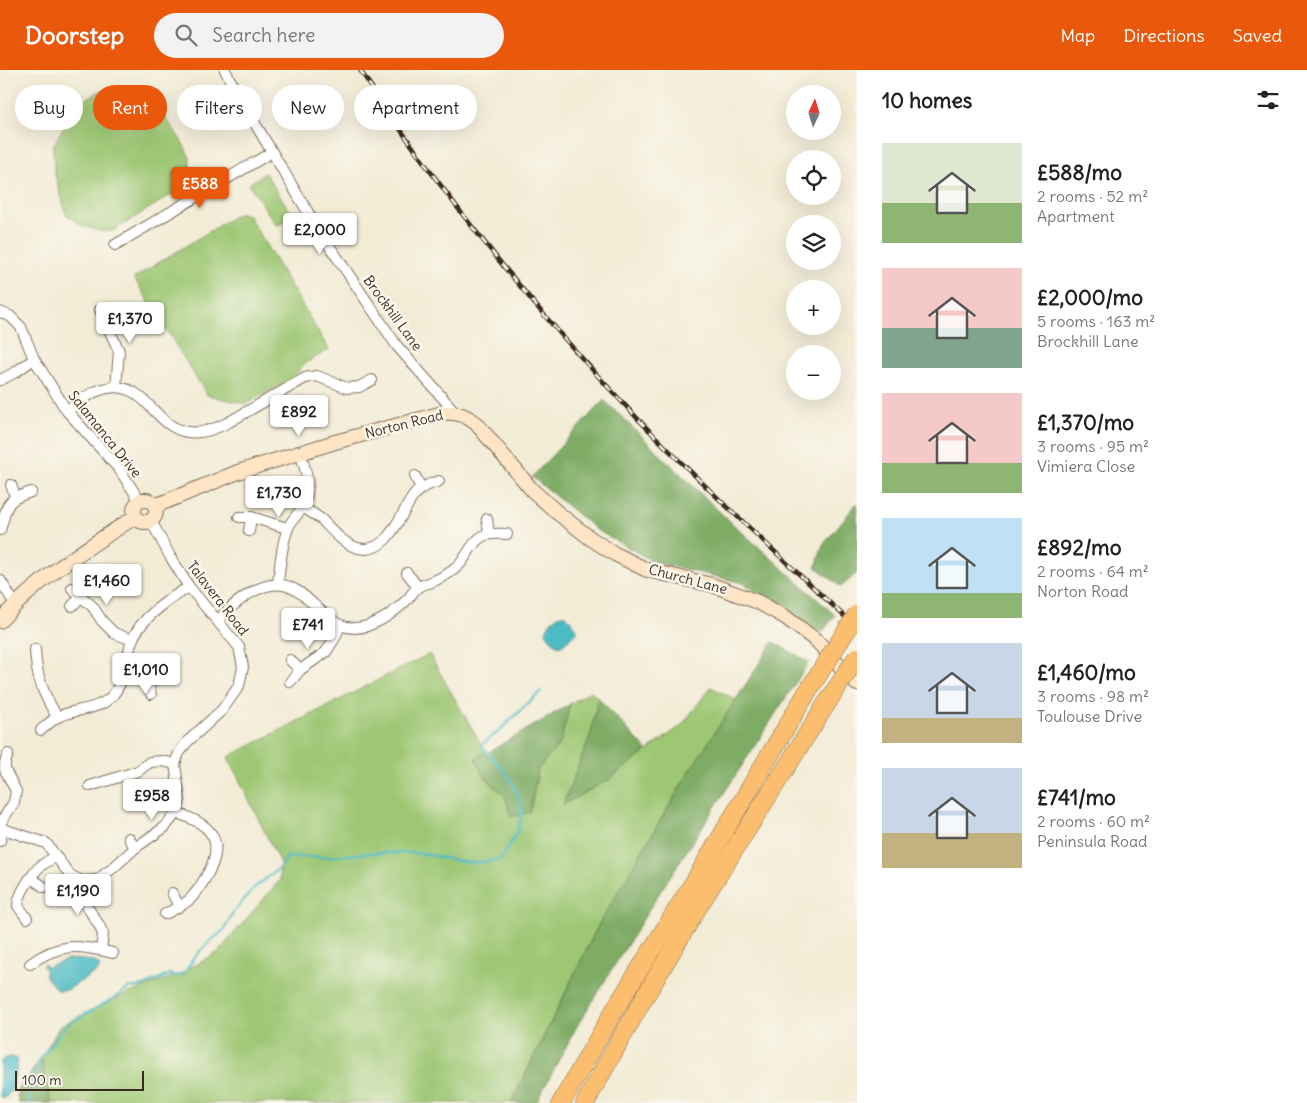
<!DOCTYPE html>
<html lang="en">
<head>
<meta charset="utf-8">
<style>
  body { margin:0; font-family:Delius,sans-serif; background:#f2f2f2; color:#222; height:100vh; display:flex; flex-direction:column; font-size:19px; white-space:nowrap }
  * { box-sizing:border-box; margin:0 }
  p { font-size:16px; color:#767676 }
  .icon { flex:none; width:28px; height:28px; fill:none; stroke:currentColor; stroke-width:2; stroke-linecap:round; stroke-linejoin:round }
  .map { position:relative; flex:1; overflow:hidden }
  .panel { display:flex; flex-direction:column; background:#fff; width:450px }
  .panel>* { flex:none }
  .guide { position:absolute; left:15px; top:15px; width:475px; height:45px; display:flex; gap:10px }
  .needle { width:32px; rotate:4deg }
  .fabs { position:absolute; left:786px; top:15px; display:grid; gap:10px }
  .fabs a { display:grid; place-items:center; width:55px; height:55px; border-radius:50%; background:#fff; box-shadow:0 5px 20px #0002; font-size:25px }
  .scale { position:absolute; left:15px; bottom:12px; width:129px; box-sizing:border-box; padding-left:5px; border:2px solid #3b2a1e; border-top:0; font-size:14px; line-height:18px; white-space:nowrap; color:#3b2a1e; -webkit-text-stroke:4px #fbf7ec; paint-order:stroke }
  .price { position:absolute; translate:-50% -42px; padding:0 11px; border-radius:5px; background:#fff; color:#222; font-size:16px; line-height:32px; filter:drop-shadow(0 1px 2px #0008) }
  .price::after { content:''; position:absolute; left:50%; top:30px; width:15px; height:11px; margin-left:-8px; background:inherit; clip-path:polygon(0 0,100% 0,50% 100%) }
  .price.on { background:#ea580c; color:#fff }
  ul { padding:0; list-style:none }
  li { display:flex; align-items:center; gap:15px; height:125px; padding:0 25px }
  li span { display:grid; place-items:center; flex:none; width:140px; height:100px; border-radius:0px; color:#555 }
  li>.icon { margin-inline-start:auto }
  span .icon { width:60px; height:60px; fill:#fffc; stroke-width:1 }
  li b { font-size:21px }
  h2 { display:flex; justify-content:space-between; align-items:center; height:60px; padding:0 25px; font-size:21px }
  .chip { padding:0 18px; border-radius:22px; background:#fff; box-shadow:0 5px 20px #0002; font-size:18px; line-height:45px }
  .chip.on { background:#ea580c; color:#fff }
  header { display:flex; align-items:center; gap:30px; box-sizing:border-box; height:70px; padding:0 25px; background:#ea580c; color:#fff }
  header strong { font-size:24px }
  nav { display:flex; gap:28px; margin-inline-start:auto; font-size:18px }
  .search { width:350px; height:45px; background:#f2f2f2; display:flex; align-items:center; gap:12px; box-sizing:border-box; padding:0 18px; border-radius:28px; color:#767676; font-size:19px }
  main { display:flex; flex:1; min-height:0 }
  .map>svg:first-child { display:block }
  .green { fill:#9dc773; stroke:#6c7848 }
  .forest { fill:#7eac65; stroke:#5c6b42 }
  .water { fill:#4cbbc4; stroke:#447271 }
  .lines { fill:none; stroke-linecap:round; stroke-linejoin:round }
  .stream { stroke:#4cbbc4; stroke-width:2.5 }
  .street-casing { stroke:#7b6e5e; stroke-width:12 }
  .secondary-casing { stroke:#7b6e5e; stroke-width:16 }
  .highway-casing { stroke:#7b6e5e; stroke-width:19 }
  .street { stroke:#fff; stroke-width:10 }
  .secondary { stroke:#fde5c5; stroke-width:14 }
  .highway { stroke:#fbbe6e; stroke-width:18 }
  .rail-casing { stroke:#3b2a1e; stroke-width:4.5 }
  .rail { stroke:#fbf7ec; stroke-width:2.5; stroke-dasharray:8; stroke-linecap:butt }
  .highway-bridge-casing { stroke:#7b6e5e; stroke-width:19; stroke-linecap:butt }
  .highway-bridge { stroke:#fbbe6e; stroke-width:18 }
  .labels { text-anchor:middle; stroke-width:5; stroke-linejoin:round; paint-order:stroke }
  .street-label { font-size:14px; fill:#3b2a1e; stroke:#fbf7ec }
</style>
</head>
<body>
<header>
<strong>Doorstep</strong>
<div class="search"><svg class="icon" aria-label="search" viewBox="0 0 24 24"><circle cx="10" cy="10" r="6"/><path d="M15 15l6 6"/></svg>Search here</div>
<nav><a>Map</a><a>Directions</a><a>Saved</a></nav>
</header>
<main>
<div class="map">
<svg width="857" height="1033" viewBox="0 0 857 1033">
  <rect width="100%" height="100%" fill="#fbf7ec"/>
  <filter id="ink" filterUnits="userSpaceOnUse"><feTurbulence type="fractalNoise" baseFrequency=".02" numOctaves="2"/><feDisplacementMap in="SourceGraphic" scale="10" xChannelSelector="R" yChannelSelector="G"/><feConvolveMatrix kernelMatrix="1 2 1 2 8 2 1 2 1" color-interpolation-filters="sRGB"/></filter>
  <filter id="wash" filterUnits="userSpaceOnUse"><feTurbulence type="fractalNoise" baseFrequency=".0096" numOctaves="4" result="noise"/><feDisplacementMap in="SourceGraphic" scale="20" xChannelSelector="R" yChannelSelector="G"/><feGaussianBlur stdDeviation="1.12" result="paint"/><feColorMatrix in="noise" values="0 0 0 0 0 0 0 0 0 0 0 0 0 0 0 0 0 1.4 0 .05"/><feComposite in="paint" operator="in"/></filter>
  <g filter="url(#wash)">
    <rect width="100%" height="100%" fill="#f2ecd6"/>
    <g class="green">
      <path d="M 123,19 L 137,21 L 157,35 L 182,72 L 190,88 L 189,103 L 185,116 L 113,161 L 101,161 L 82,156 L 66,144 L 54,101 L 53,76 L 68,49 L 81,32 L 100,21 Z"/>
      <path d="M 265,103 L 293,146 L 277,156 L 249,114 Z"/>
      <path d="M 239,143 L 248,145 L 329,280 L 305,293 L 291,309 L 246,334 L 207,325 L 134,208 Z"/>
      <path d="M 429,584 L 485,681 L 476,689 L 483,705 L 505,726 L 530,742 L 538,699 L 560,673 L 570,634 L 591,621 L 598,628 L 591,664 L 563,734 L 608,710 L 682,655 L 711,617 L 736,630 L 688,704 L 599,854 L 511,1033 L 51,1033 L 41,988 L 60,956 L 119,927 L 180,904 L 218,882 L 280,810 L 280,793 L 228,687 Z"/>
    </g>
    <g class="forest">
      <path d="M 604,330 L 726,448 L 835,545 L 822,563 L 743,513 L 654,492 L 597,460 L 532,407 Z"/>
      <path d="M 857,433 L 857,503 L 841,517 L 816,497 L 823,475 Z"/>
      <path d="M 773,572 L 809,592 L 658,825 L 577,956 L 536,1033 L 512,1033 L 599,854 L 688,704 Z"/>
      <path d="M 598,628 L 647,680 L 608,710 L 563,735 L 591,664 Z"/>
      <path d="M 570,634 L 560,673 L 538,699 L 530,742 L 511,747 L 505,726 L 483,705 L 476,688 L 485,681 L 487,683 Z"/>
      <path d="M 41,988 L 51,1033 L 18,1033 L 17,1019 L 27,1009 Z"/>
    </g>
    <g class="water">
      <path d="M 561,545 L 566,545 L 577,559 L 577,563 L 566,571 L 562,576 L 556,575 L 546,563 C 547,554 553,548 561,545 Z"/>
      <path d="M 77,889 L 94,891 L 100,896 L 99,900 L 67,920 L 57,920 L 45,906 L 45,899 L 42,896 L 44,894 L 48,897 L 66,890 Z"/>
      <path d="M 11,987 L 17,989 L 18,992 L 12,1020 L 5,1028 L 0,1027 L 0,992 L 5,988 Z"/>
    </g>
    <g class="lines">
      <path class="stream" d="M 29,1033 L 33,1007 L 41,988 L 66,955 L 114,928 L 129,918 L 144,916 L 170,904 L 174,906 L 184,904 L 193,889 L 207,874 L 224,860 L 232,844 L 254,818 L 281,797 L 287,787 L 325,787 L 372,783 L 419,783 L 469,793 L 500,790 C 507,779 515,768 519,756 C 530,724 500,696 481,675 L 497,663 L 541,621"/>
    </g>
  </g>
  <g filter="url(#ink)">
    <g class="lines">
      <g class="street-casing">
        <g id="street">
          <path d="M 225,0 L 238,25 L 318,159 L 397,276 L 455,342"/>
          <path d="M 115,175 L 272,82"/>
          <path d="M 100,240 L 119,281 L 116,317"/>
          <path d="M 0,242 L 10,246 L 21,257 L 34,289 L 67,341 L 119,399 L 140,431"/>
          <path d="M 108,255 L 120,250"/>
          <path d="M 0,310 L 14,303 L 34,289"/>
          <path d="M 67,341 C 79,332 91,321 107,318 C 158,308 155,391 229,352 L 305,308 L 317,306 L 347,318 L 359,317 L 372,310"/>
          <path d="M 415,406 L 421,418"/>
          <path d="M 11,415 L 15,426"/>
          <path d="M 302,437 C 309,441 316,445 322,450 C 332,460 343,474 358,478 C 389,486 401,441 415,424 C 421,417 430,414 439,411"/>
          <path d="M 239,447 L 251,447 L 287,458"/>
          <path d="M 487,449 L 489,463"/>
          <path d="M 0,460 C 8,435 4,430 31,422"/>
          <path d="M 249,461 L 251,447"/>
          <path d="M 407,503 L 418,517"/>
          <path d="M 0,510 L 15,534"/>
          <path d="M 278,514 C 280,496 281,478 287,461 C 289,452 297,446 302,438 C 313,419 306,402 300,382"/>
          <path d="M 72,518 L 93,537 L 102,551 L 114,563 L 132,570"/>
          <path d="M 72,536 L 81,527"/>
          <path d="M 218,550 C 306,459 309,574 367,556 C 383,551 397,540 408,529 C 411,525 414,520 418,517 C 421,515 425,514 429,513 C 439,509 450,504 458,496 C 462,493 464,488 467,484 C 479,464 484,463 507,464"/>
          <path d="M 35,579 C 36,607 43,623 57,647"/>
          <path d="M 290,590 L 300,600"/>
          <path d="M 124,605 L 147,612 L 170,606"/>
          <path d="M 147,612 L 151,624"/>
          <path d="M 290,612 L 300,600 L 326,582 L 336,566 L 340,555"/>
          <path d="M 41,660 C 46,656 51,651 56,648 C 71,639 96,641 110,628 C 126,612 125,591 132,571 C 140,548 169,529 189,517"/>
          <path d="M 90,716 L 138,701 L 150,692 L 162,691 L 175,694 L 179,683 L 187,672 L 222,640 L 239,616 L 243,597 L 239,577 L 189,517 L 170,486 L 151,451"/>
          <path d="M 0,754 L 14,732 L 16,721 L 5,700 L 5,693 L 8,684"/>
          <path d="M 0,758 L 46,773 L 70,805 L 82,811 L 97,810 L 113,798 L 135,778 L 165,757 L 176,743 L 180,730 L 175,694"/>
          <path d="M 129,768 L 135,778"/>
          <path d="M 0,771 L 3,760"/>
          <path d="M 31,808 L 44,817"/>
          <path d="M 82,811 L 82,822 L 86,835 L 99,855 L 103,864 L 101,880"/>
          <path d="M 172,823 L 179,836"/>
          <path d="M 165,844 C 173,840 182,836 189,830 C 197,823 202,814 207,805 C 227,770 210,753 176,743"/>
          <path d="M 27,848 L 18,836 C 18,824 33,802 42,795 C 46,792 51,789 56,787"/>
          <path d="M 30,894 C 60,872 79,875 113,883"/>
        </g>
      </g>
      <g class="secondary-casing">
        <g id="secondary">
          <circle cx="145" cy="441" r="11"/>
          <path d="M 155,436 L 238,402 L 335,372 L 443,343 C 457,342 465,345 476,353 L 533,421 L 559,444 L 590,468 L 615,484 L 647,500 L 712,515 L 758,532 L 785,547 L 817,571 L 857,614"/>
          <path d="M 0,551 C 38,508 87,478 135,447"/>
        </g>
      </g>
      <g class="highway-casing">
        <g id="highway">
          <path d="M 561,1033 L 618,934 L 691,817 L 806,624"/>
          <path d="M 585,1033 L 637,940 L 700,834 L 825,636"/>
        </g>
      </g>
      <use href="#street" class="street"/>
      <use href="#secondary" class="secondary"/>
      <use href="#highway" class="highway"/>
      <g class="rail-casing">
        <path id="rail" d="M 360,0 C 442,125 535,241 638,349 C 708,421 783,489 857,558"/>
      </g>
      <use href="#rail" class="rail"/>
      <g class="highway-bridge-casing">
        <g id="highway-bridge">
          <path d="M 806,624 L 857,544"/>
          <path d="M 825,636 L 857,587"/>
        </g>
      </g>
      <use href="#highway-bridge" class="highway-bridge"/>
    </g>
  </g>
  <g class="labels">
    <g class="street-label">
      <text transform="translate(393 243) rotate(54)" y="5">Brockhill Lane</text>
      <text transform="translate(404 354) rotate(-14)" y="5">Norton Road</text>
      <text transform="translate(105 364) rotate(51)" y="5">Salamanca Drive</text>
      <text transform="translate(688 509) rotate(15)" y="5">Church Lane</text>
      <text transform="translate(218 528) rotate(52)" y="5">Talavera Road</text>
    </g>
  </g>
</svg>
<div class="fabs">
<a><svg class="needle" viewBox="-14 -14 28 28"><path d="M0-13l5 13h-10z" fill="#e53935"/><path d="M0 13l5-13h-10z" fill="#767676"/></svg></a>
<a><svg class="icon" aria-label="locate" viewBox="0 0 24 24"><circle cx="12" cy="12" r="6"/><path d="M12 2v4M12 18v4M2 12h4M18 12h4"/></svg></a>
<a><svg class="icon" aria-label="layers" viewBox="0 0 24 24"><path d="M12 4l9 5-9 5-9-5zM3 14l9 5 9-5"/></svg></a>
<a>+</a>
<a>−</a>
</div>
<div class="scale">100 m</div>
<b class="price on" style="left:200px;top:139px">£588</b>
<b class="price" style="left:320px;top:185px">£2,000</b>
<b class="price" style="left:130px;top:274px">£1,370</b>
<b class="price" style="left:299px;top:367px">£892</b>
<b class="price" style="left:279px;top:448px">£1,730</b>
<b class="price" style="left:107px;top:536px">£1,460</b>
<b class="price" style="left:308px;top:580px">£741</b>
<b class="price" style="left:146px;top:625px">£1,010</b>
<b class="price" style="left:152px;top:751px">£958</b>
<b class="price" style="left:78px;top:846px">£1,190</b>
<div class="guide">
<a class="chip">Buy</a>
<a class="chip on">Rent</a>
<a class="chip">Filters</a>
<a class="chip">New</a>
<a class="chip">Apartment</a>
</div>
</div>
<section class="panel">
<h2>10 homes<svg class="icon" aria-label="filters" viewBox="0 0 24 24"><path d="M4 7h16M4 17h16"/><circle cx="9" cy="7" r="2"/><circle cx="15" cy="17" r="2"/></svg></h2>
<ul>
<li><span style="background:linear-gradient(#dfe7d0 60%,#8fb573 0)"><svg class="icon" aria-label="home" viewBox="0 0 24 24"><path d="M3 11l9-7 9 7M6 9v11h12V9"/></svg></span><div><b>£588/mo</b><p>2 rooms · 52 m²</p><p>Apartment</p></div></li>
<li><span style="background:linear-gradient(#f6c9c9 60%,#7fa58c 0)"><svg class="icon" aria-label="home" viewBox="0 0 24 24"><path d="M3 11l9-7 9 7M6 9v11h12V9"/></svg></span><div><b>£2,000/mo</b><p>5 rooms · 163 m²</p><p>Brockhill Lane</p></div></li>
<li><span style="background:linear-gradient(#f6c9c9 70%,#8fb573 0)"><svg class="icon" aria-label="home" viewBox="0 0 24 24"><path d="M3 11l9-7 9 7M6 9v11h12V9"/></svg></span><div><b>£1,370/mo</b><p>3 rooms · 95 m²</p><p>Vimiera Close</p></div></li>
<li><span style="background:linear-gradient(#bfe0f5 75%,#8fb573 0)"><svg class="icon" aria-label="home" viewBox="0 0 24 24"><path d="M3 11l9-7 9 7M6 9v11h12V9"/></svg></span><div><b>£892/mo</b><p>2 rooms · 64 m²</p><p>Norton Road</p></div></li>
<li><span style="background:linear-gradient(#c9d6e8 75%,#c2b280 0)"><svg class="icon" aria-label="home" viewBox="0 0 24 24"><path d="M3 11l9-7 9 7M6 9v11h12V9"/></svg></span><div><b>£1,460/mo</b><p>3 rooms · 98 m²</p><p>Toulouse Drive</p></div></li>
<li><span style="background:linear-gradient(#c9d6e8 65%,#c2b280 0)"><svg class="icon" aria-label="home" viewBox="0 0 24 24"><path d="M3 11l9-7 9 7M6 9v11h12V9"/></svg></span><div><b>£741/mo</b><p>2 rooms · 60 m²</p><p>Peninsula Road</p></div></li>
</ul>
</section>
</main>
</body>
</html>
